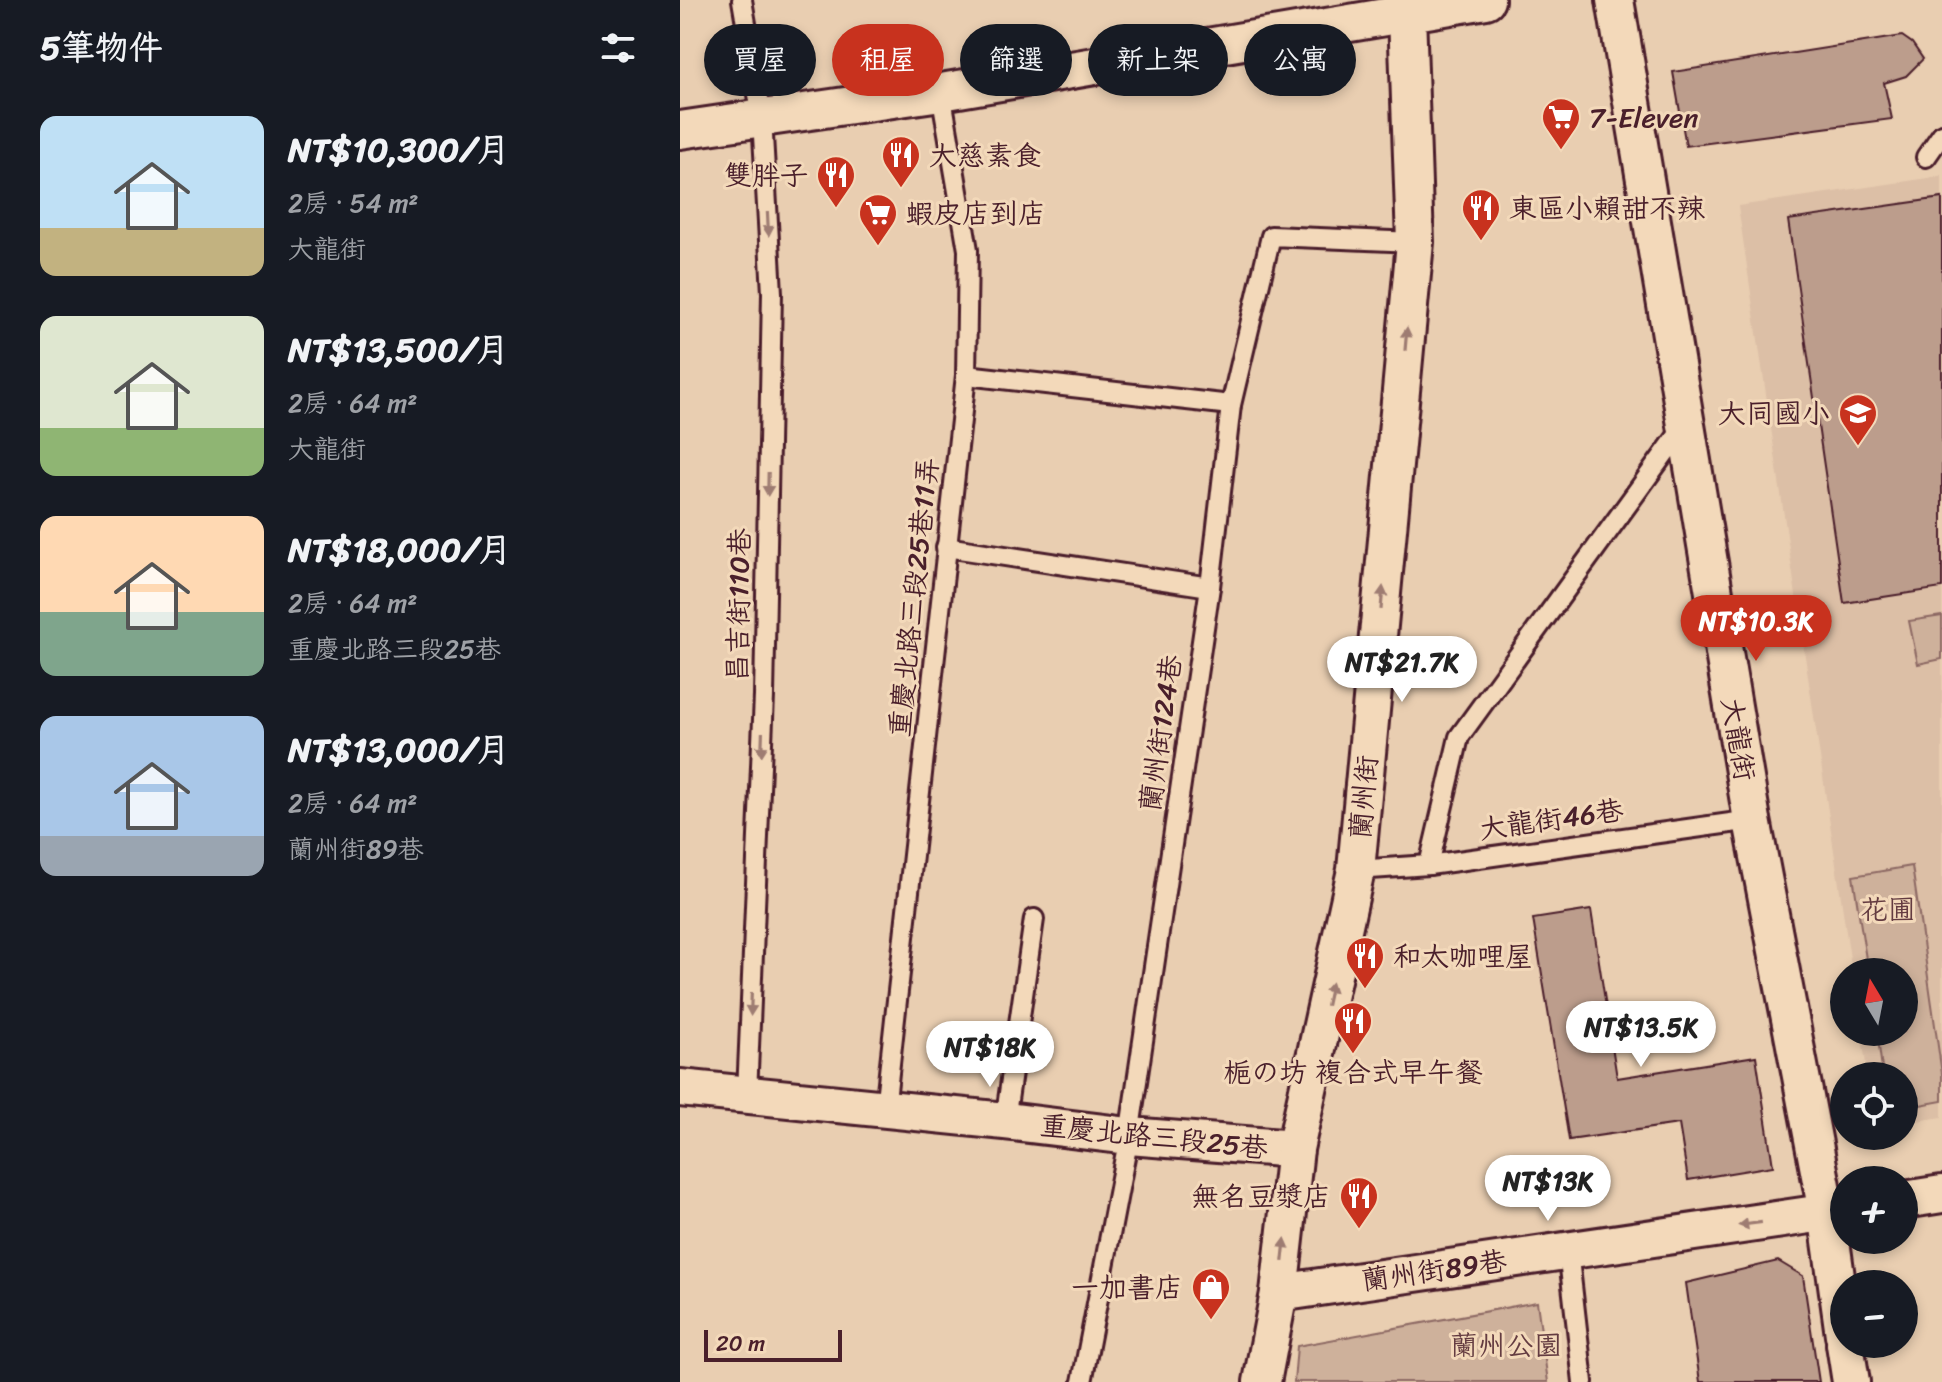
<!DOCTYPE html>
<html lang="zh-TW">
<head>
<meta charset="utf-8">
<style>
  body { margin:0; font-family:Sriracha,"LXGW WenKai TC","Klee One",sans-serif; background:#20242c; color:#f1f3f6; height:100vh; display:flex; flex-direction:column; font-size:30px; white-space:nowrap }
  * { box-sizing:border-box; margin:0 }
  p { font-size:26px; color:#9ea1a6 }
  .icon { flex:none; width:44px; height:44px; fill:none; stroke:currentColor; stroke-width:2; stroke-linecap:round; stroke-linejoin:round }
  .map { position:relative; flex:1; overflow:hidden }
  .sheet { display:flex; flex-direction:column; background:#171b24; width:680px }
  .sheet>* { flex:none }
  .banner { position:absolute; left:24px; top:24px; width:760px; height:72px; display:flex; gap:16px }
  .needle { width:52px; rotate:350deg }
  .fabs { position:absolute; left:1150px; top:958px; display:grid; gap:16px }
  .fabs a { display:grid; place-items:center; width:88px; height:88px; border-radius:50%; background:#171b24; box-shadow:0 4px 12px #0003; font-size:40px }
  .scale { position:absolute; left:24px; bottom:20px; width:138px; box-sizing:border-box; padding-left:8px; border:4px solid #4a1f2b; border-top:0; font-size:22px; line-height:28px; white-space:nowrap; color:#4a1f2b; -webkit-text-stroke:6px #f3d9ba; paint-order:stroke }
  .price { position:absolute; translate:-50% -68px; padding:0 18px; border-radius:28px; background:#fff; color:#222; font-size:26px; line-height:52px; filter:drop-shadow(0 2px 4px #0008) }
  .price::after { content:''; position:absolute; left:50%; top:48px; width:24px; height:18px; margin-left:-12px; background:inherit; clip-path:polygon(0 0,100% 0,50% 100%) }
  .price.active { background:#c8321e; color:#fff }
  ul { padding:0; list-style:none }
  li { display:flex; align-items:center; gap:24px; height:200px; padding:0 40px }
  li span { display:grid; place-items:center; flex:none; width:224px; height:160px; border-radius:16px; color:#555 }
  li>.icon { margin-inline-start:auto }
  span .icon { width:96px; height:96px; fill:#fffc; stroke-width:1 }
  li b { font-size:34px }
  h2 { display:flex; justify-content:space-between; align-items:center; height:96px; padding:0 40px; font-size:34px }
  .pill { padding:0 28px; border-radius:36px; background:#171b24; box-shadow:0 4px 12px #0003; font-size:28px; line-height:72px }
  .pill.active { background:#c8321e; color:#fff }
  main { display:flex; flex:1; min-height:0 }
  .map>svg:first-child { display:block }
  .built { fill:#dcbfa6 }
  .green { fill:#ceb19b; stroke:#8c6863; stroke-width:2 }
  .building { fill:#bc9d8c; stroke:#4a1f2b; stroke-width:2 }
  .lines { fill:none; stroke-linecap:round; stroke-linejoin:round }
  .service-casing { stroke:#4a1f2b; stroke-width:24 }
  .minor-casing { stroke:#4a1f2b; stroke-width:42 }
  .service { stroke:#f3d9ba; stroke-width:18 }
  .minor { stroke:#f3d9ba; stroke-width:36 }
  .oneway { fill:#9e7c72 }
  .labels { text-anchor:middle; stroke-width:6; stroke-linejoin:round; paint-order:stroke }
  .poi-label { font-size:28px; fill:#4a1f2b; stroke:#f3d9ba; text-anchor:start }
  .street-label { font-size:28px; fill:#4a1f2b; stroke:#f3d9ba }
  .park-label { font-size:28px; fill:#643c41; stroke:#f3d9ba }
</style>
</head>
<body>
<main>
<section class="sheet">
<h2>5筆物件<svg class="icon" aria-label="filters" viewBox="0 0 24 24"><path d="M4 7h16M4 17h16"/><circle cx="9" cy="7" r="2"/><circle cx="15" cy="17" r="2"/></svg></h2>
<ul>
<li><span style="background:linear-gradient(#bfe0f5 70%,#c2b280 0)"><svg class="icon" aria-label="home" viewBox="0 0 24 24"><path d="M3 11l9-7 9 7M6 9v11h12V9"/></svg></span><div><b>NT$10,300/月</b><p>2房 · 54 m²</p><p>大龍街</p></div></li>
<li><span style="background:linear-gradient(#dfe7d0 70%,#8fb573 0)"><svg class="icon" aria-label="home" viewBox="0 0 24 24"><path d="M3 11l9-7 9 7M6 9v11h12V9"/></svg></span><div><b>NT$13,500/月</b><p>2房 · 64 m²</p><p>大龍街</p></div></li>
<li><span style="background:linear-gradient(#ffd9b3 60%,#7fa58c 0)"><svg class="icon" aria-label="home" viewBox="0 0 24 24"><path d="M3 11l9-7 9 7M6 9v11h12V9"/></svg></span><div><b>NT$18,000/月</b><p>2房 · 64 m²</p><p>重慶北路三段25巷</p></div></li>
<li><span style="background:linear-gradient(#a9c7e8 75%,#9aa5b1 0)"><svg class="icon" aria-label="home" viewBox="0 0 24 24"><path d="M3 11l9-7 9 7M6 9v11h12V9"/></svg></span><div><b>NT$13,000/月</b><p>2房 · 64 m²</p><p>蘭州街89巷</p></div></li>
</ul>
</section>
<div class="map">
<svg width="1262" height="1382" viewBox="0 0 1262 1382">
  <rect width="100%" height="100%" fill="#e9ceb1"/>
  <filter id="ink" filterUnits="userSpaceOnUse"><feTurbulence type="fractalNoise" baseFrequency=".0125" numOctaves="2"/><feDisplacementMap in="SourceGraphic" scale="16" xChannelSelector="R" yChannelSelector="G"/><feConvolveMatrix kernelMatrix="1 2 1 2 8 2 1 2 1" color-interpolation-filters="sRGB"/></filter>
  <g filter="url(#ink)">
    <path class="built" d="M 1262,176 L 1262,1117 L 1224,1123 L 1224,1076 L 1188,1076 L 1181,1032 L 1224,1032 L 1224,972 L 1172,972 L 1058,206 Z"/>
    <g class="green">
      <path d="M 1262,616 L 1262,659 L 1238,664 L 1229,621 Z"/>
      <path d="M 1232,866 L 1262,1074 L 1262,1101 L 1224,1108 L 1224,1076 L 1203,1076 L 1197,1032 L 1224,1032 L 1224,972 L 1188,972 L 1173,876 Z"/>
      <path d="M 857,1302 L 868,1382 L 614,1382 L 617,1346 Z"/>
    </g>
    <g class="building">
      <path d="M 1222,36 L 1232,43 L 1243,59 L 1226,76 L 1204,83 L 1212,119 L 1006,146 L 993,72 Z"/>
      <path d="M 1262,198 L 1262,588 L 1164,603 L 1108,220 Z"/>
      <path d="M 911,910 L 937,1078 L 1076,1056 L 1093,1166 L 1008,1180 L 999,1124 L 889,1140 L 853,919 Z"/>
      <path d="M 1098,1261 L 1123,1276 L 1139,1382 L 1020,1382 L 1006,1283 Z"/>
    </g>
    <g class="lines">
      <g class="service-casing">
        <g id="service">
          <path d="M 62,0 L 82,118 L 92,293 L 84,696 L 67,1094"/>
          <path d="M 1246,157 L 1262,134"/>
          <path d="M 286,375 L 551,405"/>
          <path d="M 266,547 L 530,587"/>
          <path d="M 749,865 L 779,737 L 1003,428"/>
          <path d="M 676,870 L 749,865 L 1072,820"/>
          <path d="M 205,1109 L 286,375 L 288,250 L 261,92"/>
          <path d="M 325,1121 L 354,919"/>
          <path d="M 888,1250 L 903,1382"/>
          <path d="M 402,1382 L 449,1136 L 530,587 L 551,405 L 591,236 L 735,242"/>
        </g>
      </g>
      <g class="minor-casing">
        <g id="minor">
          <path d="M 935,0 L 1072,820 L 1147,1212 L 1164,1335"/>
          <path d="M 0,130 L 261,92 L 806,0"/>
          <path d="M 0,1088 L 325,1121 L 449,1136 L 615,1149"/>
          <path d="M 1224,1200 L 1262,1194"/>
          <path d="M 599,1293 L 1164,1210"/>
          <path d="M 1165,1344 L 1171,1382"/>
          <path d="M 582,1382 L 599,1293 L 615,1149 L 676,870 L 735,242 L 727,14"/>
        </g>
      </g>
      <use href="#service" class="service"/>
      <use href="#minor" class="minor"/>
    </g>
    <defs><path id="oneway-solid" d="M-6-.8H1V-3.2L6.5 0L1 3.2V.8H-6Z" transform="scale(2)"/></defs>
    <g class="oneway">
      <use href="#oneway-solid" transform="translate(88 224) rotate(87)"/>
      <use href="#oneway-solid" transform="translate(726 339) rotate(-85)"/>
      <use href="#oneway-solid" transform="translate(88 484) rotate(91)"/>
      <use href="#oneway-solid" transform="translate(702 598) rotate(-85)"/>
      <use href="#oneway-solid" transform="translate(82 744) rotate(92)"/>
      <use href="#oneway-solid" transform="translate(649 994) rotate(-78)"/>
      <use href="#oneway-solid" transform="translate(71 1004) rotate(92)"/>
      <use href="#oneway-solid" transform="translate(1070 1224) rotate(172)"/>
      <use href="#oneway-solid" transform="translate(604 1250) rotate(-84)"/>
    </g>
  </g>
  <defs>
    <g id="supermarket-pin" transform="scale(2)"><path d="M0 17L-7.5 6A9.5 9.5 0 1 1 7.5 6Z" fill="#c8321e" stroke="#f3d9ba"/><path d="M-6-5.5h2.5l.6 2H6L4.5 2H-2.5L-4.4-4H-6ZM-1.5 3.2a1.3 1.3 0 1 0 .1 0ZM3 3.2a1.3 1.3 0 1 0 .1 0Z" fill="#fff"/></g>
    <g id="restaurant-pin" transform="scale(2)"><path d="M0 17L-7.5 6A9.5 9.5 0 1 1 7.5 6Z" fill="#c8321e" stroke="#f3d9ba"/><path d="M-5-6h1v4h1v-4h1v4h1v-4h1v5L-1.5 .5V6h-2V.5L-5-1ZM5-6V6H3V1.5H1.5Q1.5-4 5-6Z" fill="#fff"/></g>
    <g id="school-pin" transform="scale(2)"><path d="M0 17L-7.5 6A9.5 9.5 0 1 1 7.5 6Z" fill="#c8321e" stroke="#f3d9ba"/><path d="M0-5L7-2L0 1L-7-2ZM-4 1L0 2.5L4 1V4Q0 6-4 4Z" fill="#fff"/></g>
    <g id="shop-pin" transform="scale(2)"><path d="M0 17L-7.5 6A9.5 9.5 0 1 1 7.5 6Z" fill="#c8321e" stroke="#f3d9ba"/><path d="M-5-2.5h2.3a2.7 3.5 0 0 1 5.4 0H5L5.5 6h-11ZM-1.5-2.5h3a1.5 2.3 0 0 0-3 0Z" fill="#fff"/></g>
  </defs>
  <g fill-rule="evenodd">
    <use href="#supermarket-pin" x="881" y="117"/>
    <use href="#restaurant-pin" x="221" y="155"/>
    <use href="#restaurant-pin" x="156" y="175"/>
    <use href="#restaurant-pin" x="801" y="208"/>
    <use href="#supermarket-pin" x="198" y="213"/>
    <use href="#school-pin" x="1178" y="413"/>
    <use href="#restaurant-pin" x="685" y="956"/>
    <use href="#restaurant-pin" x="673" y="1021"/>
    <use href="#restaurant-pin" x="679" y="1196"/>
    <use href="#shop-pin" x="531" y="1287"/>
  </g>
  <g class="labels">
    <g class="poi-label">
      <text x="909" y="127">7-Eleven</text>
      <text x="249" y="165">大慈素食</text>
      <text x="128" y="185" text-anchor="end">雙胖子</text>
      <text x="829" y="218">東區小賴甜不辣</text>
      <text x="226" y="223">蝦皮店到店</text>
      <text x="1150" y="423" text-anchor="end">大同國小</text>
      <text x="713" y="966">和太咖哩屋</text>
      <text x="673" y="1082" text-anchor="middle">梔の坊 複合式早午餐</text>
      <text x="651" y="1206" text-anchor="end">無名豆漿店</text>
      <text x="503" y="1297" text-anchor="end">一加書店</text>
    </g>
    <g class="street-label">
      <text transform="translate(233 597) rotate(-84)" y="10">重慶北路三段25巷11弄</text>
      <text transform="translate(58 605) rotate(-89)" y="10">昌吉街110巷</text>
      <text transform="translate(480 733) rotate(-82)" y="10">蘭州街124巷</text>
      <text transform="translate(1059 739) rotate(80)" y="10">大龍街</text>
      <text transform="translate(683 797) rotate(-85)" y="10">蘭州街</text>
      <text transform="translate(871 819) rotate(-8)" y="10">大龍街46巷</text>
      <text transform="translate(474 1136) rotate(6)" y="10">重慶北路三段25巷</text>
      <text transform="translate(754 1270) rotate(-8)" y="10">蘭州街89巷</text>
    </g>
    <g class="park-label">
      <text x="1208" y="919">花圃</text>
      <text x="826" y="1355">蘭州公園</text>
    </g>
  </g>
</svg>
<div class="fabs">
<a><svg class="needle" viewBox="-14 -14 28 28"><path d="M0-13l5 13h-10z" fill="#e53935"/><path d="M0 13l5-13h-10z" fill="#9ea1a6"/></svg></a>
<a><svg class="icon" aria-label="locate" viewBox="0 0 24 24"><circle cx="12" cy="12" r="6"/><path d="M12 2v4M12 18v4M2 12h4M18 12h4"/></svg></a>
<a>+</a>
<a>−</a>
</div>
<div class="scale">20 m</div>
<b class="price active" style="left:1076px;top:663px">NT$10.3K</b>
<b class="price" style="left:722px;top:704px">NT$21.7K</b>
<b class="price" style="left:961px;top:1069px">NT$13.5K</b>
<b class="price" style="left:310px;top:1089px">NT$18K</b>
<b class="price" style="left:868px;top:1223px">NT$13K</b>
<div class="banner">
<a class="pill">買屋</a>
<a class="pill active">租屋</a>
<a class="pill">篩選</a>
<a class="pill">新上架</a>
<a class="pill">公寓</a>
</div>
</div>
</main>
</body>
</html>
